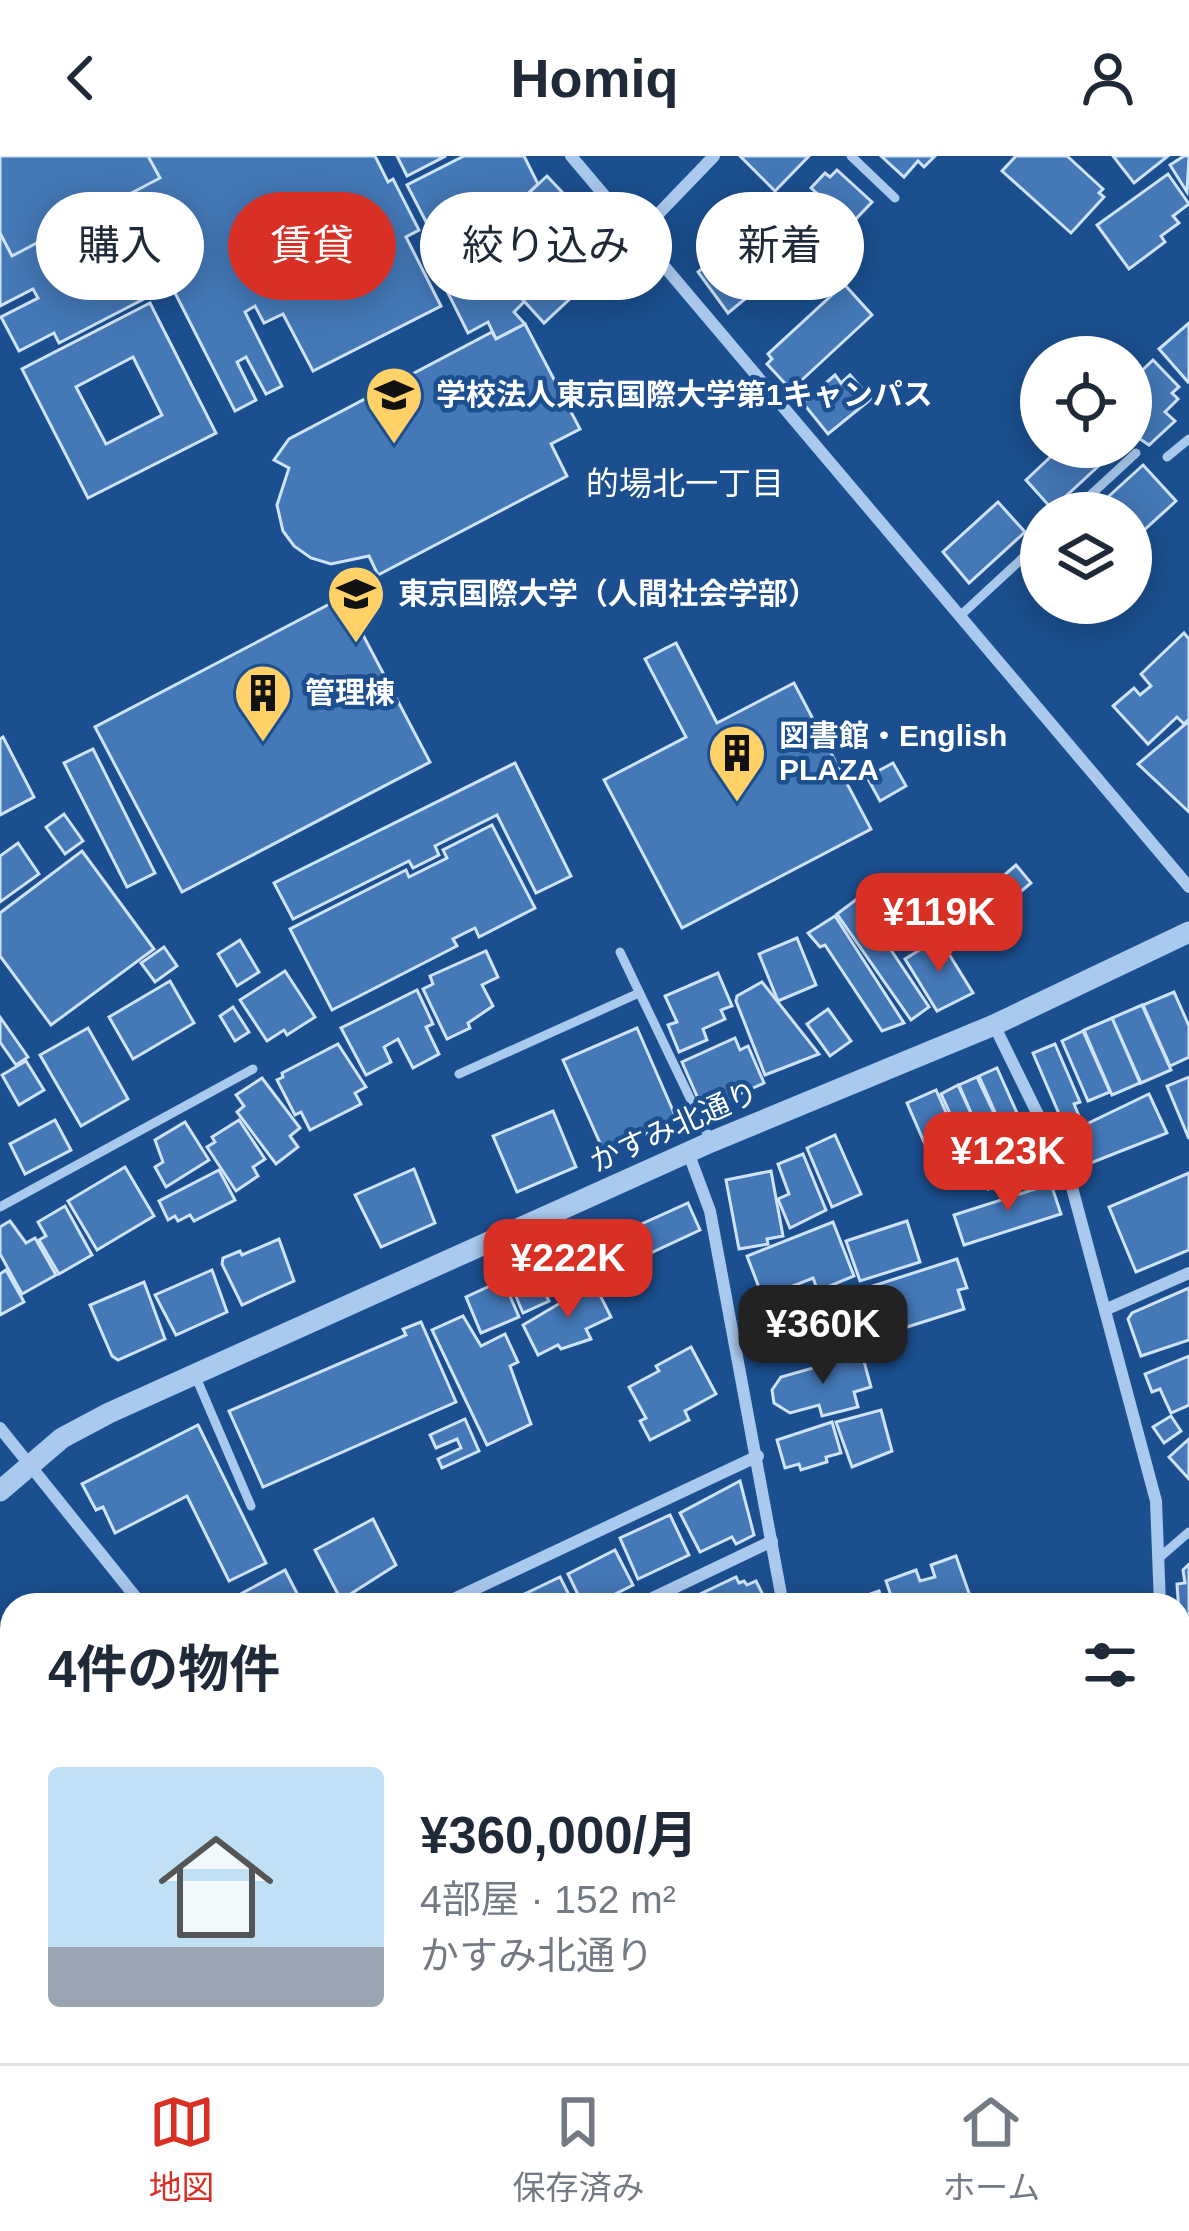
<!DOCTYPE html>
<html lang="ja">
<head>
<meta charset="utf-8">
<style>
  body { margin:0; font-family:Helvetica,"Noto Sans JP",sans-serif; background:#f2f2f3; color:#1f2937; height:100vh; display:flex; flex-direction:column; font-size:45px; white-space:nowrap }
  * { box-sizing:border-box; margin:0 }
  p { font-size:39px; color:#747a83 }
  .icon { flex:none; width:66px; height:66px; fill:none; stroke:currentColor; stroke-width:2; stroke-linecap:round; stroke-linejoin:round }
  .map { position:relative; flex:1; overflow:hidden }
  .side { position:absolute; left:0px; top:1437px; width:1191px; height:471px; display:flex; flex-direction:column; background:#fff; border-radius:36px 36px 0 0; box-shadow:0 6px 30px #0003 }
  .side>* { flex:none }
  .hud { position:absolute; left:36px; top:36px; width:1119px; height:108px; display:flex; gap:24px }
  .controls { position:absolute; left:1020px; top:180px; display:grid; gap:24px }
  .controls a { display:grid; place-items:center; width:132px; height:132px; border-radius:50%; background:#fff; box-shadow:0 6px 30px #0003; font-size:60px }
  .price { position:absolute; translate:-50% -102px; padding:0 27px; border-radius:24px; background:#d93025; color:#fff; font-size:39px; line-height:78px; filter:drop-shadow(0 3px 6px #0008) }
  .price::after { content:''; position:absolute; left:50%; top:72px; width:36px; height:27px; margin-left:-18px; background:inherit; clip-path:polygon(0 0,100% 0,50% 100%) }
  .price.current { background:#222; color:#fff }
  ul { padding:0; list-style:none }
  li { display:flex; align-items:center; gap:36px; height:300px; padding:0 48px }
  li span { display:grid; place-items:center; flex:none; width:336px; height:240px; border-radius:12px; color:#555 }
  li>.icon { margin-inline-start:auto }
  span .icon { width:144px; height:144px; fill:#fffc; stroke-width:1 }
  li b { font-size:51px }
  h2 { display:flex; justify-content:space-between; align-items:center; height:144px; padding:0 48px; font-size:51px }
  .pill { padding:0 42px; border-radius:54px; background:#fff; box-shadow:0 6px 30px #0003; font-size:42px; line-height:108px }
  .pill.current { background:#d93025; color:#fff }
  header { display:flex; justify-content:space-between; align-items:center; height:156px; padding:0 48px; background:#fff; font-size:54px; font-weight:600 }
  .dock { display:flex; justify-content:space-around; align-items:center; height:168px; border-top:3px solid #e0e1e3; background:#fff; font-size:33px; color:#747a83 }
  .dock a { display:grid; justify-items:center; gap:6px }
  .dock .current { color:#d93025 }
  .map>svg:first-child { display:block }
  .building { fill:#4478b7; stroke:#cfe3fa; stroke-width:3; fill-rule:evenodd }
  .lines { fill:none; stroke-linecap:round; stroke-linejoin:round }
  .service { stroke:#a9c9ee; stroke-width:9 }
  .minor { stroke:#a9c9ee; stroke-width:12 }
  .tertiary { stroke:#a9c9ee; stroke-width:21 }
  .labels { text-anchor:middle; stroke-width:9; stroke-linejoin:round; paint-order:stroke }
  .poi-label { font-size:30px; font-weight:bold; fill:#fff; stroke:#1b4f8f; text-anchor:start }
  .street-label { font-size:30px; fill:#fff; stroke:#1b4f8f }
  .neighbourhood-label { font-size:33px; fill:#fff; stroke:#1b4f8f }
</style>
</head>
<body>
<header><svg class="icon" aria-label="back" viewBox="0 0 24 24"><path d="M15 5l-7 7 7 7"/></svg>Homiq<svg class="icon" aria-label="person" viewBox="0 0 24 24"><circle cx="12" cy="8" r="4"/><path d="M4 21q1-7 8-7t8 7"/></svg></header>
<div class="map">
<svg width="1189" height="1907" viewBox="0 0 1189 1907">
  <rect width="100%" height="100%" fill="#1b4f8f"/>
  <g class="building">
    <path d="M 0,0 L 375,0 L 388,26 L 393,23 L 419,74 L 406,81 L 441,150 L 313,215 L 283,158 L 264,167 L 255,150 L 245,156 L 282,230 L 266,238 L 246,201 L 237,206 L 256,244 L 235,255 L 171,129 L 59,187 L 54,177 L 19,195 L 1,161 L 38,142 L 33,133 L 0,150 Z"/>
    <path d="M 0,0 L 148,0 L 160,22 L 12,100 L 0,77 Z"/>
    <path d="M 397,0 L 446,0 L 407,20 Z"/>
    <path d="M 464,0 L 524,0 L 538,28 L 473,89 L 525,145 L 514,156 L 525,168 L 496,183 L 488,166 L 468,177 L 426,93 L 437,87 L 407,29 Z"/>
    <path d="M 740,0 L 809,0 L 775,35 Z"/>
    <path d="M 881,0 L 935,0 L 924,11 L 918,5 L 904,21 Z"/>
    <path d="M 1016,0 L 1067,0 L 1103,33 L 1099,37 L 1104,41 L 1071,77 L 1002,15 Z"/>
    <path d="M 1113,0 L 1168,0 L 1134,27 Z"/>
    <path d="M 1184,0 L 1189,0 L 1187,36 L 1170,9 Z"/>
    <path d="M 837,14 L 872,46 L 835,85 L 805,56 L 820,40 L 811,32 L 825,17 L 830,21 Z"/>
    <path d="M 1168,18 L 1189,48 L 1173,60 L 1179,67 L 1161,80 L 1165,86 L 1129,113 L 1097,69 Z"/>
    <path d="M 547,20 L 619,97 L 544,167 L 473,89 Z"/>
    <path d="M 731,88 L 757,118 L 738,134 L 745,143 L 728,157 L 698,116 Z"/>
    <path d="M 844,128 L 872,159 L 791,234 L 767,208 L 772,203 L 768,198 Z"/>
    <path d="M 150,147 L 216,277 L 88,342 L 22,213 ZM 133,201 L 162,259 L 106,288 L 76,231 Z"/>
    <path d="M 1189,167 L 1189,225 L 1188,226 L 1159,193 Z"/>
    <path d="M 525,168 L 580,273 L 551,288 L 567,320 L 378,419 L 369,400 L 331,408 L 311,402 L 294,390 L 283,375 L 277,349 L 289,312 L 274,304 L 289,283 L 492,176 L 496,183 Z"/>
    <path d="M 1153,204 L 1179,231 L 1172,237 L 1178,243 L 1165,256 L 1175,265 L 1149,289 L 1131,277 L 1131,225 Z"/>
    <path d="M 835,219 L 841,227 L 850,219 L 871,243 L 828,278 L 803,247 Z"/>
    <path d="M 1061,291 L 1119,291 L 1052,353 L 1026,324 Z"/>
    <path d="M 1143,309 L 1176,345 L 1131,386 L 1131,357 L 1103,357 L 1097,351 Z"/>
    <path d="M 998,346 L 1025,376 L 969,427 L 943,396 Z"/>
    <path d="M 343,441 L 430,606 L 182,736 L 95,571 Z"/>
    <path d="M 1184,477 L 1189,483 L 1189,563 L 1184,568 L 1177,561 L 1148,588 L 1113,550 L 1134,532 L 1140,539 L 1151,530 L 1141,518 Z"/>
    <path d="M 676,487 L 717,567 L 794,527 L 871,673 L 682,772 L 604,624 L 686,581 L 645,503 Z"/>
    <path d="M 1189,565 L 1189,656 L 1138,608 Z"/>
    <path d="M 3,581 L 34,641 L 0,659 L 0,583 Z"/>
    <path d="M 93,593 L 155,717 L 127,731 L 64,607 Z"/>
    <path d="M 515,607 L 571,720 L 536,737 L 497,659 L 435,690 L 439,699 L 413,712 L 409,705 L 293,763 L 274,727 Z"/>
    <path d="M 893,607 L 906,630 L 880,645 L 867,621 Z"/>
    <path d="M 64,658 L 83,685 L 65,698 L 46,671 Z"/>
    <path d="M 492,669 L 535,752 L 479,781 L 475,772 L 453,783 L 457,790 L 332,854 L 290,773 L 406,714 L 409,721 L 447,702 L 443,694 Z"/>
    <path d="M 18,687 L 39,718 L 0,746 L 0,700 Z"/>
    <path d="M 82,695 L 154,793 L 51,869 L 0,800 L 0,757 Z"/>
    <path d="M 1016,709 L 1031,727 L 970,778 L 956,761 Z"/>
    <path d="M 907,724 L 933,759 L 922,766 L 919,761 L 908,769 L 912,775 L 894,786 L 867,744 Z"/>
    <path d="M 857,743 L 929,851 L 911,864 L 837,758 Z"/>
    <path d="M 835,760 L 904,867 L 882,875 L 825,789 L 820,791 L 808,777 Z"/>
    <path d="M 797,782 L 816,829 L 778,845 L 759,798 Z"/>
    <path d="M 939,782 L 973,837 L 937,855 L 905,803 Z"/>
    <path d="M 240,784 L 259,816 L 237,830 L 218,798 Z"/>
    <path d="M 164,791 L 177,810 L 155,826 L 141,807 Z"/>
    <path d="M 486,795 L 498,821 L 482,829 L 493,850 L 468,867 L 470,872 L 447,883 L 423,833 L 433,828 L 430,820 Z"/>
    <path d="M 285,815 L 315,861 L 287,879 L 284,874 L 267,885 L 240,844 Z"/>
    <path d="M 718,817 L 732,850 L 721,854 L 725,863 L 703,873 L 707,884 L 679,896 L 668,869 L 677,866 L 665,840 Z"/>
    <path d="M 170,825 L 194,867 L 133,903 L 109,861 Z"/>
    <path d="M 762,826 L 819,898 L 765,919 L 736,845 L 737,840 Z"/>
    <path d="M 417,834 L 433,868 L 426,871 L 439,898 L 413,912 L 398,883 L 384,891 L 391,906 L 366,919 L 341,872 Z"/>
    <path d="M 1174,836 L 1189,870 L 1189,901 L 1170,910 L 1143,849 Z"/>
    <path d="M 1142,849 L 1171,914 L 1141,927 L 1112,862 Z"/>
    <path d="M 233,851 L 249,876 L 235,885 L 220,860 Z"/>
    <path d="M 828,853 L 851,885 L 830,900 L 807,868 Z"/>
    <path d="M 0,861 L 28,901 L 16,909 L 0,886 Z"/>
    <path d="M 1112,862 L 1140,927 L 1112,939 L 1084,874 Z"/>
    <path d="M 88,872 L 128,943 L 81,970 L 40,899 Z"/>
    <path d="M 637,872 L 677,964 L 604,996 L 563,904 Z"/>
    <path d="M 1083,875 L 1110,936 L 1088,945 L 1062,885 Z"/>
    <path d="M 735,882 L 740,894 L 748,890 L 764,927 L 703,954 L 682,906 Z"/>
    <path d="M 338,888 L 366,931 L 355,937 L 361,948 L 310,974 L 301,956 L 295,959 L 277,924 L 283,921 L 282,917 Z"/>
    <path d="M 1055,888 L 1080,946 L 1074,948 L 1079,960 L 1063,967 L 1033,897 Z"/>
    <path d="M 26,905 L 44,934 L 19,949 L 2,919 Z"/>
    <path d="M 997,912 L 1021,966 L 1003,974 L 979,920 Z"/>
    <path d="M 977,921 L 995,959 L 976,968 L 959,929 Z"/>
    <path d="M 1189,921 L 1189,983 L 1167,930 Z"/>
    <path d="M 262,922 L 300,972 L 290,980 L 298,991 L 276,1008 L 237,956 L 244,950 L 236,939 Z"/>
    <path d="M 958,929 L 976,968 L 959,977 L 941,938 Z"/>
    <path d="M 936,934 L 971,1012 L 941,1025 L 907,947 Z"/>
    <path d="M 1149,938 L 1167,977 L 1083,1010 L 1068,977 Z"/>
    <path d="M 553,955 L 576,1011 L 517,1036 L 493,980 Z"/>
    <path d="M 55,964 L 71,994 L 25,1018 L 10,988 Z"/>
    <path d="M 239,964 L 265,1003 L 253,1011 L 258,1020 L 236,1035 L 207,991 L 215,986 L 212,981 Z"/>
    <path d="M 185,966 L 209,1004 L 166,1031 L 155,1011 L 163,1006 L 155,984 Z"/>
    <path d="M 1022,967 L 1030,989 L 991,1004 L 983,982 Z"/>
    <path d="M 835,979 L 861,1038 L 832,1051 L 807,992 Z"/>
    <path d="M 1035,992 L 1043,1015 L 988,1033 L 980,1011 Z"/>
    <path d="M 803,998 L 826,1054 L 790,1072 L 778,1043 L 789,1038 L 778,1008 Z"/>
    <path d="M 125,1011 L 154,1060 L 97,1094 L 68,1045 Z"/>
    <path d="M 414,1013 L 435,1067 L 381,1091 L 355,1039 Z"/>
    <path d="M 219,1014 L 235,1044 L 194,1065 L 190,1059 L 178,1065 L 175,1060 L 168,1064 L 159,1045 Z"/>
    <path d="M 771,1015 L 783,1080 L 767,1083 L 768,1088 L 739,1093 L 726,1024 Z"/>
    <path d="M 1189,1017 L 1189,1094 L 1136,1116 L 1109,1051 Z"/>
    <path d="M 1051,1028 L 1061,1058 L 964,1089 L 954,1059 Z"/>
    <path d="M 688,1047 L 700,1074 L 627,1108 L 615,1080 Z"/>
    <path d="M 65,1050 L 92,1099 L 59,1118 L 39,1084 L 46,1080 L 38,1066 Z"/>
    <path d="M 10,1065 L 26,1087 L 35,1082 L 56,1119 L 22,1138 L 0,1098 L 0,1071 Z"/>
    <path d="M 907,1065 L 920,1106 L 860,1125 L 846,1085 Z"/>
    <path d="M 833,1066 L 854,1120 L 818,1135 L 813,1122 L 763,1142 L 747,1100 Z"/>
    <path d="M 606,1079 L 621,1109 L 578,1129 L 564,1100 Z"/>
    <path d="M 279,1083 L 294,1125 L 242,1149 L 222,1108 L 223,1102 L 240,1095 L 242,1099 Z"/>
    <path d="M 957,1103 L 967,1132 L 958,1134 L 964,1153 L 866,1184 L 851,1137 Z"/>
    <path d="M 532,1111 L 549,1145 L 523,1157 L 508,1122 Z"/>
    <path d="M 6,1114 L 24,1146 L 0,1159 L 0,1118 Z"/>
    <path d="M 212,1114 L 227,1156 L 176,1179 L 155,1139 Z"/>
    <path d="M 503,1124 L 519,1161 L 481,1177 L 466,1141 Z"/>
    <path d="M 144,1126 L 165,1183 L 118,1204 L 112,1200 L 90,1149 Z"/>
    <path d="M 594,1127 L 611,1161 L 586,1173 L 591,1183 L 561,1193 L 558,1189 L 538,1199 L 523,1169 Z"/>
    <path d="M 1189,1132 L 1189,1184 L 1141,1200 L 1128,1163 L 1132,1157 Z"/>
    <path d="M 844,1135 L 859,1177 L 831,1187 L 828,1174 L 817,1178 L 822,1192 L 792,1203 L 777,1158 Z"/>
    <path d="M 463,1160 L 481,1190 L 505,1178 L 518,1206 L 510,1210 L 531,1268 L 487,1289 L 432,1174 Z"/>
    <path d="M 421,1166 L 456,1246 L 263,1331 L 229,1255 L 406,1179 L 403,1173 Z"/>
    <path d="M 691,1191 L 716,1238 L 685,1255 L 689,1264 L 650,1284 L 640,1265 L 646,1262 L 629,1231 L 659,1215 L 656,1210 Z"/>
    <path d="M 862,1198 L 871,1231 L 854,1236 L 858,1251 L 822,1260 L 819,1249 L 790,1257 L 774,1247 L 772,1234 L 781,1221 Z"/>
    <path d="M 1189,1200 L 1189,1249 L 1171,1257 L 1160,1233 L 1152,1236 L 1145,1218 Z"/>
    <path d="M 881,1254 L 892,1295 L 852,1311 L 836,1266 Z"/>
    <path d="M 1171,1260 L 1181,1275 L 1164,1287 L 1153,1271 Z"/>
    <path d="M 465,1263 L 479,1295 L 442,1312 L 438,1303 L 461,1292 L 457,1283 L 436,1292 L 430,1279 Z"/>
    <path d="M 832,1266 L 841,1297 L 826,1301 L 827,1306 L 801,1314 L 799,1308 L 785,1312 L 777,1284 Z"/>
    <path d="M 198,1269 L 266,1407 L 229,1425 L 187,1340 L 115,1377 L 103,1351 L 96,1354 L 82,1328 Z"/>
    <path d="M 1189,1283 L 1189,1323 L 1169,1301 Z"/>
    <path d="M 740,1325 L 754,1379 L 736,1388 L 732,1381 L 700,1396 L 680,1357 Z"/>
    <path d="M 670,1359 L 689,1399 L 638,1423 L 620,1382 Z"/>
    <path d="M 373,1363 L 396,1409 L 341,1444 L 315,1394 Z"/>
    <path d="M 615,1394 L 633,1429 L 593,1449 L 583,1449 L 568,1418 Z"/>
    <path d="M 956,1400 L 970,1440 L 954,1445 L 955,1449 L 894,1449 L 886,1425 L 916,1414 L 920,1425 L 935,1421 L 931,1409 Z"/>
    <path d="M 1189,1408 L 1189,1463 L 1185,1464 L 1183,1458 L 1179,1457 L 1177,1428 L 1185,1427 L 1183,1414 Z"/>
    <path d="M 285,1414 L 303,1449 L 220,1449 Z"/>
    <path d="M 560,1421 L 574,1449 L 509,1449 L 508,1446 Z"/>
    <path d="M 736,1421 L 739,1427 L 744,1425 L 747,1429 L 756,1425 L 768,1449 L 696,1449 L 696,1440 Z"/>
    <path d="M 879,1435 L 884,1449 L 824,1449 L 840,1443 L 842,1448 Z"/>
    <path d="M 0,1582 L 12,1594 L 12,1626 L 0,1638 Z"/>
    <path d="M 12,1734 L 12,1794 L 0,1782 L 0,1746 Z"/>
    <path d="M 12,1884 L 12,1896 L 70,1897 L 60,1907 L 0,1907 L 0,1896 Z"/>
    <path d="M 181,1896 L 250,1896 L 253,1898 L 244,1907 L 187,1907 L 179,1899 Z"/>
    <path d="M 283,1896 L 346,1896 L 335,1907 L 289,1907 L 281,1899 Z"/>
    <path d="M 432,1896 L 480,1896 L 484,1900 L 478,1907 L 432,1907 L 426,1901 Z"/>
  </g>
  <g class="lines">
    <g class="service">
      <path d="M 851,0 L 895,42"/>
      <path d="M 1167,301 L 1189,283"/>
      <path d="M 1071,357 L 1136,297"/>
      <path d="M 961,459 L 1041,385"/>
      <path d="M 620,796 L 711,986"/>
      <path d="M 459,918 L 639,837"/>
      <path d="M 0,1051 L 253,913"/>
      <path d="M 195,1219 L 251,1350"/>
      <path d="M 1159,1402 L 1189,1376"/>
    </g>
    <g class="minor">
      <path d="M 571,0 L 1189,731"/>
      <path d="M 638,79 L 714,0"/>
      <path d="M 994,869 L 1070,1024 L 1156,1345 L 1160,1449"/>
      <path d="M 688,996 L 710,1055 L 783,1449"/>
      <path d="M 1107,1153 L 1189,1117"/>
      <path d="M 0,1272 L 142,1449"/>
      <path d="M 441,1449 L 758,1300"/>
      <path d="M 638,1449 L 772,1385"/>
      <path d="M 0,1712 L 12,1700"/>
      <path d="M 1179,1727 L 1189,1729"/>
      <path d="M 1179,1880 L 1181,1907"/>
      <path d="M 518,1896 L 527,1907"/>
      <path d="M 821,1896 L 822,1907"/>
      <path d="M 140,1907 L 150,1896"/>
      <path d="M 386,1907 L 397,1896"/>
    </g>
    <path class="tertiary" d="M 0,1335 L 62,1282 L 109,1257 L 711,986 L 994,869 L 1189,776"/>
  </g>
  <defs>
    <g id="university-pin" transform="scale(3)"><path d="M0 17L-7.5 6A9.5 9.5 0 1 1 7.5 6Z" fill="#ffd166" stroke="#1b4f8f"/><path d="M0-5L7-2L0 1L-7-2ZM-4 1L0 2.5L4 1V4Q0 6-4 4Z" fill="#111"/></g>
    <g id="building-pin" transform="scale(3)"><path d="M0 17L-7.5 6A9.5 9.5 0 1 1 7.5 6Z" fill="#ffd166" stroke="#1b4f8f"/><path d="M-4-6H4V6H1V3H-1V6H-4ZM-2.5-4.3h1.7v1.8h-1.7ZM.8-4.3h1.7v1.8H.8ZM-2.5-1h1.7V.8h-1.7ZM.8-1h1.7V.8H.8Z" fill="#111"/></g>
  </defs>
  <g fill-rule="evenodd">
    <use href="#university-pin" x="394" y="239"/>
    <use href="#university-pin" x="356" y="438"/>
    <use href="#building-pin" x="263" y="537"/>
    <use href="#building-pin" x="737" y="597"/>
  </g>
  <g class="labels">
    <g class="poi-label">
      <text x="436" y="249">学校法人東京国際大学第1キャンパス</text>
      <text x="398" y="448">東京国際大学（人間社会学部）</text>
      <text x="305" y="547">管理棟</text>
      <text x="779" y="590">図書館・English<tspan x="779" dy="34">PLAZA</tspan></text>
    </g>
    <g class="street-label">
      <text transform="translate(674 971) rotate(-24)" y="10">かすみ北通り</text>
    </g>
    <g class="neighbourhood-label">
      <text x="685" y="339">的場北一丁目</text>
    </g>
  </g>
</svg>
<div class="controls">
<a><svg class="icon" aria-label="locate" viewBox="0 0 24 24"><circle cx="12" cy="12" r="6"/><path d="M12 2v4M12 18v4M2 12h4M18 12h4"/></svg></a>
<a><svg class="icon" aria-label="layers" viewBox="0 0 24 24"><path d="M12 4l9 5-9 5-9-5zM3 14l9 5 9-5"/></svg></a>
</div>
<b class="price" style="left:939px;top:819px">¥119K</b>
<b class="price" style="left:1008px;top:1058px">¥123K</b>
<b class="price" style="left:568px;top:1165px">¥222K</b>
<b class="price current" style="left:823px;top:1231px">¥360K</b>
<div class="hud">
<a class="pill">購入</a>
<a class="pill current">賃貸</a>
<a class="pill">絞り込み</a>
<a class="pill">新着</a>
</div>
<section class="side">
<h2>4件の物件<svg class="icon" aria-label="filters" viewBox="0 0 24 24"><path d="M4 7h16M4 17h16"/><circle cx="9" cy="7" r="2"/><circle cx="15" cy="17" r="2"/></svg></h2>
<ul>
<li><span style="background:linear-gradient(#bfe0f5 75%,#9aa5b1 0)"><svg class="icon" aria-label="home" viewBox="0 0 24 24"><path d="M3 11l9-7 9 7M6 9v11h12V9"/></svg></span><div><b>¥360,000/月</b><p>4部屋 · 152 m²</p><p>かすみ北通り</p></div></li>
</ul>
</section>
</div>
<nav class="dock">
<a class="current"><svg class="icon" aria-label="map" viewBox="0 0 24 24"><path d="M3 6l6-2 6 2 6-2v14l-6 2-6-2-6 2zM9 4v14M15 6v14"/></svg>地図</a>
<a><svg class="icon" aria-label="saved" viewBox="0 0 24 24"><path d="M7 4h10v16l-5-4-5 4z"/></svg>保存済み</a>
<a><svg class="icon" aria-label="home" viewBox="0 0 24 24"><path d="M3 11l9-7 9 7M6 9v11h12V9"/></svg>ホーム</a>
</nav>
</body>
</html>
